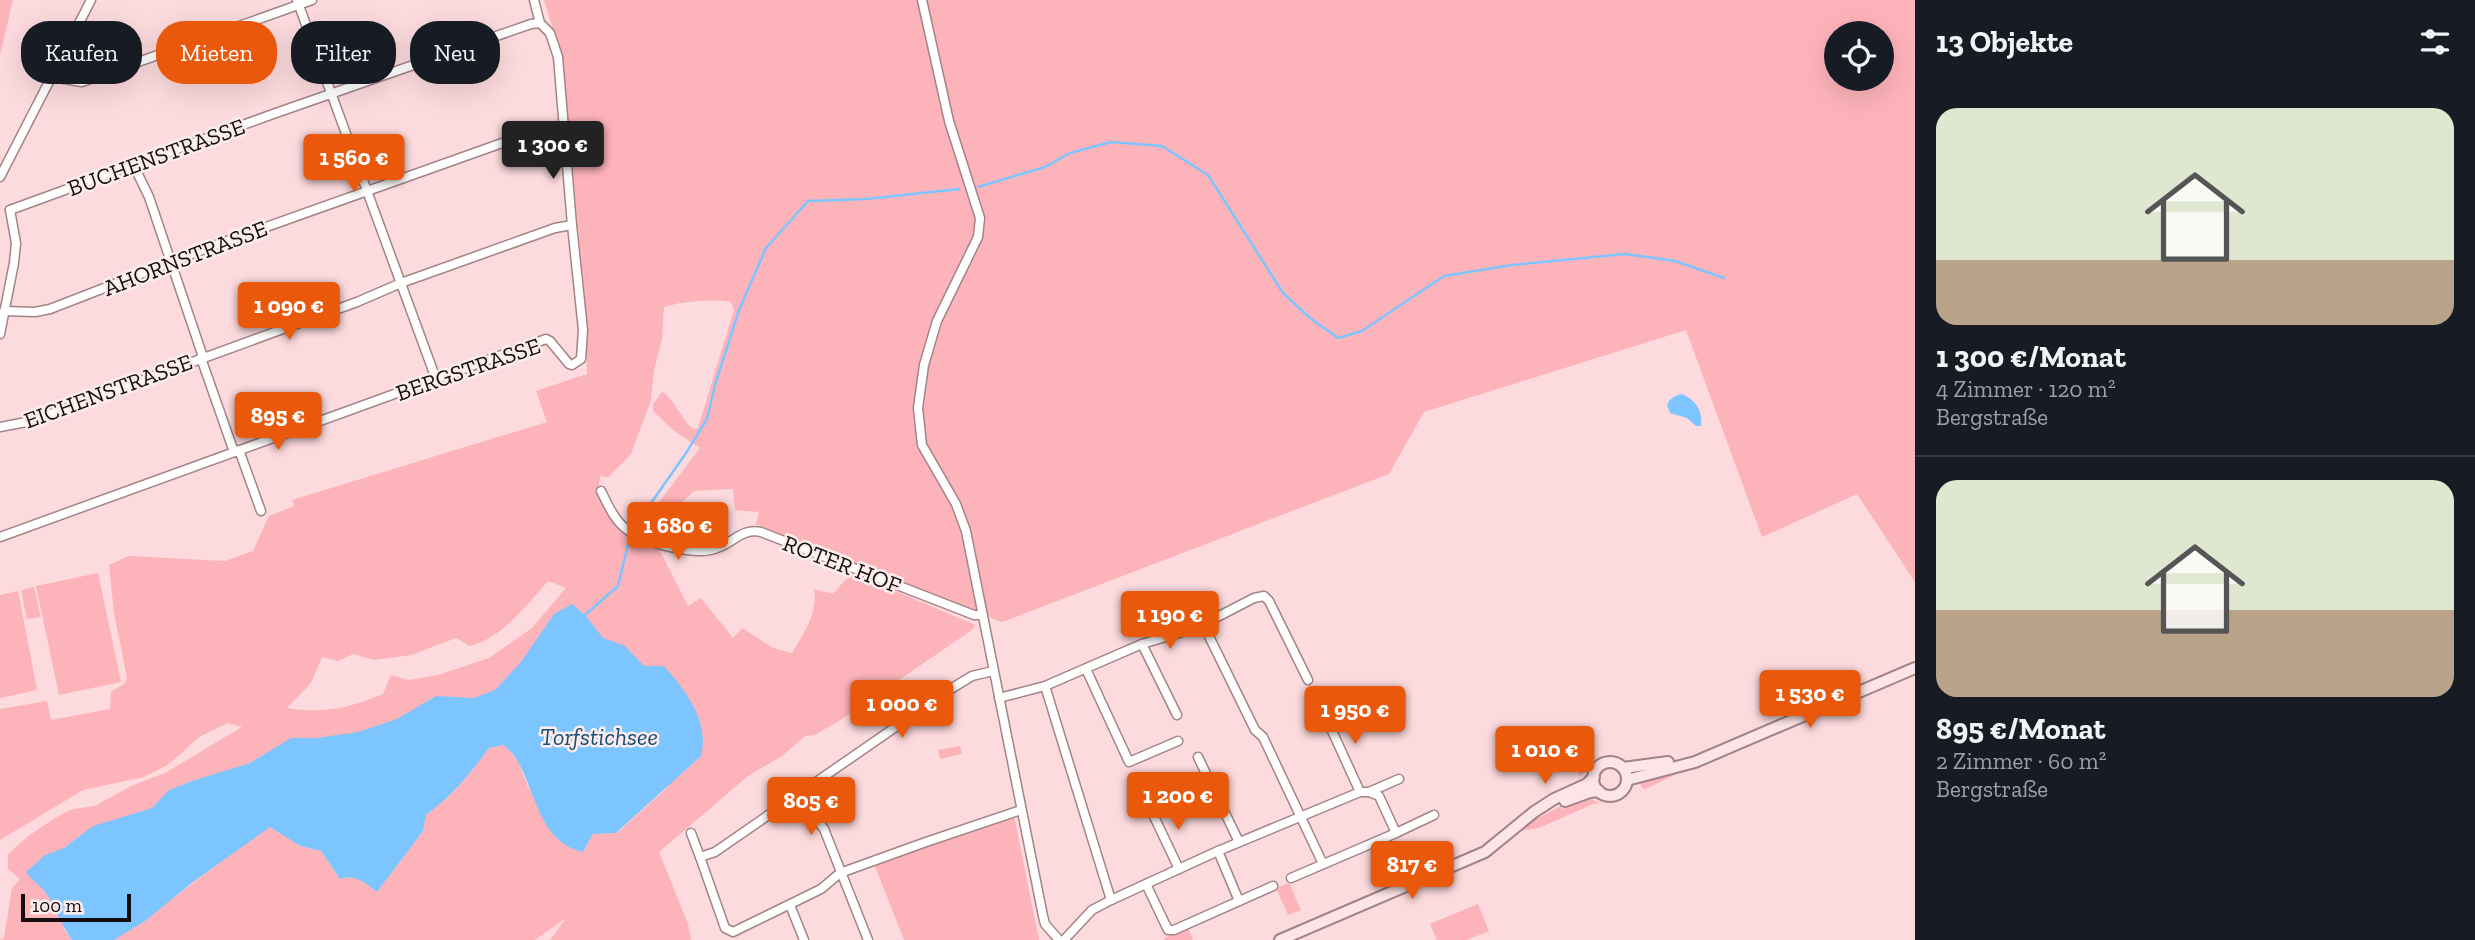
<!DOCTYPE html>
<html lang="de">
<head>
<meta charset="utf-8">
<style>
  body { margin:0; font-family:"Zilla Slab",serif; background:#242831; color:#f1f3f6; height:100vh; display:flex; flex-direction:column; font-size:26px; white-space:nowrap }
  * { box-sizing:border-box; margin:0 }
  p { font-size:23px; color:#9ea1a6 }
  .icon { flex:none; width:38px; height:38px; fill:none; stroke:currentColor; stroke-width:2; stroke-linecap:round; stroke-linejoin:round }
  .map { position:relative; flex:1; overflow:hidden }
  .details { display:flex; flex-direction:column; background:#171b24; width:560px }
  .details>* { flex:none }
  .banner { position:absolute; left:21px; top:21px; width:665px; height:63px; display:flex; gap:14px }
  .tools { position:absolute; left:1824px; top:21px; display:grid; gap:14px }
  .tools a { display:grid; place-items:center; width:70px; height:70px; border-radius:50%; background:#171b24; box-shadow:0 7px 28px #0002; font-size:35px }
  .scale { position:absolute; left:21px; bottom:18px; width:110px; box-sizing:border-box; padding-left:7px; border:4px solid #170c0d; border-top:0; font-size:19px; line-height:24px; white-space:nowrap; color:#170c0d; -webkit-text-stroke:5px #fbedee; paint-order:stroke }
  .price { position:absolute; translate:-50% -60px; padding:0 16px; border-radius:7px; background:#ea580c; color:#fff; font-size:23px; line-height:46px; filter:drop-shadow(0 2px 4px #0008) }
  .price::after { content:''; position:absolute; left:50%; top:42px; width:21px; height:16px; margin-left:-10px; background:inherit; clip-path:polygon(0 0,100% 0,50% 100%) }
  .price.active { background:#222; color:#fff }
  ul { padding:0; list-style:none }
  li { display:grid; align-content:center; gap:14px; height:371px; padding:0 21px }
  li+li { border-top:2px solid #363941 }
  li span { display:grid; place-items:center; height:217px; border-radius:21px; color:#555 }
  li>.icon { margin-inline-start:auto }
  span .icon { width:126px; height:126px; fill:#fffc; stroke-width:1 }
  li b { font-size:30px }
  h2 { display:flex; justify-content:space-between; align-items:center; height:84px; padding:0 21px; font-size:30px }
  .pill { padding:0 24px; border-radius:28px; background:#171b24; box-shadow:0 7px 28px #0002; font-size:24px; line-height:63px }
  .pill.active { background:#ea580c; color:#fff }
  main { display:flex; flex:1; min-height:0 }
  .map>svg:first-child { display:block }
  .green { fill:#fdb3ba; fill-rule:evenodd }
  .water { fill:#7dc5ff }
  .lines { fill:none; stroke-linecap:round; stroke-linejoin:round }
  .stream { stroke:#7dc5ff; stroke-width:2.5 }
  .street-casing { stroke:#a28486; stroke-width:11 }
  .secondary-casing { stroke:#a28486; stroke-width:14 }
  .street { stroke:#fff; stroke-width:8 }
  .secondary { stroke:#fce4e7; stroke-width:10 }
  .labels { text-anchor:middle; stroke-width:5; stroke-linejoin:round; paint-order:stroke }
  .street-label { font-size:23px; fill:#170c0d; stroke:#fbedee }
  .water-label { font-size:24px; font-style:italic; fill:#194d73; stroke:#fbedee }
</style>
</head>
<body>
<main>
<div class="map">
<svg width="1915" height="940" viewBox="0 0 1915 940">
  <rect width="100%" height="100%" fill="#fcdadd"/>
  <g class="green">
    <path d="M 0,0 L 13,0 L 0,55 Z"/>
    <path d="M 544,0 L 1915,0 L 1915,582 L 1857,494 L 1762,537 L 1686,330 L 1424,412 L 1389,474 L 1002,622 L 861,568 L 756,524 L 759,512 L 735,510 L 733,489 L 694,491 L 653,529 L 639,529 L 700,448 L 673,430 L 653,411 L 653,404 L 662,392 C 674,398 681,419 693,429 L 698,428 L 734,310 L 731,302 C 710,299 684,301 664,307 L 662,339 L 654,370 L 651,400 L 631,454 L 609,477 L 600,476 L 598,491 L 620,527 L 633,541 L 660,551 L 688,606 L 701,598 L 733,638 L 742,628 L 773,648 L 792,653 C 804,632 818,614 814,589 L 833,594 L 845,580 L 856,574 L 975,625 L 972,630 L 839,721 L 814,735 L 805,736 L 782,756 L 748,776 L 659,852 L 688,924 L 691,940 L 550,940 L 566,918 L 535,940 L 114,940 C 168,906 216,862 270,827 L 300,846 L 321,851 L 340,879 C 355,874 365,883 377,892 L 423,831 L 426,815 C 452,796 470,774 489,748 L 504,745 L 518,761 L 528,787 L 583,852 L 593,834 L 617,833 L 667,788 L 644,666 L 554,614 L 542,634 L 545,649 L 543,669 L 63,928 L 72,940 L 0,940 L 4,938 L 12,888 L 20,879 L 8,869 L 8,854 L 27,837 L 55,818 L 73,809 L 95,806 L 131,786 L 165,773 L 242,727 L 228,723 L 199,737 L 169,764 L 144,777 L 83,790 L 0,840 L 0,709 L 47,701 L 51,720 L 110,709 L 111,692 L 125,683 L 127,678 L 114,613 L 109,565 L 129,556 L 225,561 L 253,551 L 269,516 L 294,506 L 292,500 L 547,422 L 536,391 L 587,374 L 586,332 L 588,331 L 562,58 ZM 1836,33 L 1881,33 L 1881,79 L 1836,79 ZM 548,581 L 566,588 L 532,628 L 489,658 L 438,675 L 409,680 L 391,675 L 383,694 C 348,708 325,714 287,708 L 311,683 L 322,657 L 338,661 L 353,654 L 374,660 L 411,655 L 456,638 L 470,646 C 503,637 526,606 548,581 Z"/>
    <path d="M 98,573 L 121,682 L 59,695 L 36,586 Z"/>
    <path d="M 34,587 L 41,617 L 27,619 L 21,590 Z"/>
    <path d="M 18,591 L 37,690 L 0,698 L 0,595 Z"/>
    <path d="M 1581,725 L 1588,745 L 1570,757 L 1560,734 Z"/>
    <path d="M 960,746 L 962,754 L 940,759 L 938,750 Z"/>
    <path d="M 1590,752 L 1586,771 L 1580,776 L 1574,765 Z"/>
    <path d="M 1681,768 L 1675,775 L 1645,789 L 1642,788 L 1639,778 Z"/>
    <path d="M 1588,798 L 1601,803 L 1593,804 L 1539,828 L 1520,831 L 1538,818 L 1561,806 L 1562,809 Z"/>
    <path d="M 1014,815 L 1039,940 L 904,940 L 874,864 Z"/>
    <path d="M 1289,883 L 1301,910 L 1288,915 L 1276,888 Z"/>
    <path d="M 1478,904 L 1489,931 L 1467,940 L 1437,940 L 1430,924 Z"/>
    <path d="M 1188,928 L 1193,940 L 1165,940 L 1164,938 Z"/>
  </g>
  <g class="water">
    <path d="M 1682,394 C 1696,400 1703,411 1701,426 L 1696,426 L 1687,418 L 1670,413 L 1667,405 C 1670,398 1674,396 1682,394 Z"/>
    <path d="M 572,604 L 585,615 L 603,638 L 625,646 L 644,666 L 664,666 C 685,690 710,721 701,756 L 616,833 L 593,834 L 583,852 C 540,842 537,796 518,762 C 515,756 509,750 504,745 L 489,748 C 470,774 452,796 426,815 L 423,831 L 377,892 C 365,883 355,874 340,879 L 321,851 L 300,846 L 270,827 L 193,882 L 145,921 L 114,940 L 72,940 C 61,925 56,908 46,893 C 40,885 32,881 26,872 L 45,855 L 64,848 L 93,826 L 152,808 L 169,790 L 192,781 L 250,763 L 291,738 L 316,738 L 358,732 L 397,719 L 436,696 L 474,698 L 495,690 L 521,662 L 554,614 Z"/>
  </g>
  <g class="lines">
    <g class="stream">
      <path d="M 978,187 L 1045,167 L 1070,153 L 1111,142 L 1162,146 L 1208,175 L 1283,293 L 1310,318 L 1338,338 L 1362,331 L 1444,276 L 1512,265 L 1625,254 L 1675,261 L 1724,278"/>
      <path d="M 635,526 L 686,453 L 707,419 L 715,385 L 739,310 L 766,248 L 808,201 L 866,199 L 959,189"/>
      <path d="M 585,615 L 618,586 L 629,540"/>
    </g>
    <g class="street-casing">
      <g id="street">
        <path d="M 297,0 L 436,379"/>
        <path d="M 922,0 L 949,121 L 980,218 L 978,237 L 937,321 L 924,365 L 918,408 L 922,445 L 956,504 L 966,531 L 1043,916 L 1045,924 L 1059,940"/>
        <path d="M 52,77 L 82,82 L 312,0"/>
        <path d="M 133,164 L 149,197 L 203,357"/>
        <path d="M 0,177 L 91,0"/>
        <path d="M 10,210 L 273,114 L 531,24 L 540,23"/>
        <path d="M 4,311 L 35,312 L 50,309 L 210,247 L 505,142 L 537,133 L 564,130"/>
        <path d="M 0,334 L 14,263 L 16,243 L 10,210"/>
        <path d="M 201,358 L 234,452"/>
        <path d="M 0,427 L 31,421 L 357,302 L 401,283 L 555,228 L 572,225"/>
        <path d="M 239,450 L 261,511"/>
        <path d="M 601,491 C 608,505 615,522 629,531 C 646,543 697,557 717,548 C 734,542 742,528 761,532 L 974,615 L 982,615"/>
        <path d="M 0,537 L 546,339 L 550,341 L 569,364 L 572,365 L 581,359 L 583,330 L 572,225 L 558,57 L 550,33 L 540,23 L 534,0"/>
        <path d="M 1203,624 L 1255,730 L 1263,737 L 1323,864"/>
        <path d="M 1142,644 L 1177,715"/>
        <path d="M 1086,669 L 1129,762 L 1178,741"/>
        <path d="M 993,671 L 972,676 L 949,690 L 715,852 L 700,857 L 725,928 L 733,932 L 821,889 L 840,873 L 926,842 L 1021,810"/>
        <path d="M 1045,686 L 1111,900"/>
        <path d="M 999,698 L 1045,686 L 1142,644 L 1196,628 L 1254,598 L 1264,596 L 1269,601 L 1308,680"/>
        <path d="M 1323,711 L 1360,792"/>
        <path d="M 1198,757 L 1239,842"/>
        <path d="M 804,790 L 817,820 L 824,829 L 868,940"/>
        <path d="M 1150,808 L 1179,869"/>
        <path d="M 691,833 L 700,857"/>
        <path d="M 1396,833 L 1434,815"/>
        <path d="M 1218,851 L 1239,901"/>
        <path d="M 1291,878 L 1396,833 L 1379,796 L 1369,792"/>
        <path d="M 1146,884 L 1168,930 L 1174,930 L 1273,886"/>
        <path d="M 790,905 L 804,940"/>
        <path d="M 1064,940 L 1092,910 L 1111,900 L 1218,851 L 1360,792 L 1369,792 L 1399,779"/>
      </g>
    </g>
    <g class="secondary-casing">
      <g id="secondary">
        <circle cx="1610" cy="779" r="17"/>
        <path d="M 1623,768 L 1668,762"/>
        <path d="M 1627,780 L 1695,762 L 1915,668"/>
        <path d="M 1565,801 L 1590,792 L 1599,791"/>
        <path d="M 1280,940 L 1485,852 L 1534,812 L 1554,799 L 1587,784 L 1594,777"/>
      </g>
    </g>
    <use href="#street" class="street"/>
    <use href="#secondary" class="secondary"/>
  </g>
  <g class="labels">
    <g class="street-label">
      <text transform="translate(156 157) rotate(-20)" y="8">BUCHENSTRASSE</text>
      <text transform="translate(185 258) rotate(-21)" y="8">AHORNSTRASSE</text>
      <text transform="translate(468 369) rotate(-19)" y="8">BERGSTRASSE</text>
      <text transform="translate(108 391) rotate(-20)" y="8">EICHENSTRASSE</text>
      <text transform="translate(842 564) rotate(21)" y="8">ROTER HOF</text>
    </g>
    <g class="water-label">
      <text x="599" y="745">Torfstichsee</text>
    </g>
  </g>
</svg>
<div class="tools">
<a><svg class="icon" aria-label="locate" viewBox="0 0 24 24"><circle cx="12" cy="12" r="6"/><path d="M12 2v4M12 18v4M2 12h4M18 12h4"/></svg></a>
</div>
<div class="scale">100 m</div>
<b class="price active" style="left:553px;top:181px">1 300 €</b>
<b class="price" style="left:354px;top:194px">1 560 €</b>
<b class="price" style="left:289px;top:342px">1 090 €</b>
<b class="price" style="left:278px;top:452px">895 €</b>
<b class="price" style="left:678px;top:562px">1 680 €</b>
<b class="price" style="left:1170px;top:651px">1 190 €</b>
<b class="price" style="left:1810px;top:730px">1 530 €</b>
<b class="price" style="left:902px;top:740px">1 000 €</b>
<b class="price" style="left:1355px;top:746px">1 950 €</b>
<b class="price" style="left:1545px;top:786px">1 010 €</b>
<b class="price" style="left:1178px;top:832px">1 200 €</b>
<b class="price" style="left:811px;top:837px">805 €</b>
<b class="price" style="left:1412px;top:901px">817 €</b>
<div class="banner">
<a class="pill">Kaufen</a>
<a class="pill active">Mieten</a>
<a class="pill">Filter</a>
<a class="pill">Neu</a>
</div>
</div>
<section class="details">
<h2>13 Objekte<svg class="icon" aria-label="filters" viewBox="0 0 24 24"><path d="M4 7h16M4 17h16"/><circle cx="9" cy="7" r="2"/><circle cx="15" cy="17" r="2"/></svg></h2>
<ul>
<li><span style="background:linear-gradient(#dfe7d0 70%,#b9a48a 0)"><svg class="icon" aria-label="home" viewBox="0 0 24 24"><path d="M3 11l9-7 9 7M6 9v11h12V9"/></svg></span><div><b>1 300 €/Monat</b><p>4 Zimmer · 120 m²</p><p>Bergstraße</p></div></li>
<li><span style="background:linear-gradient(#dfe7d0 60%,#b9a48a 0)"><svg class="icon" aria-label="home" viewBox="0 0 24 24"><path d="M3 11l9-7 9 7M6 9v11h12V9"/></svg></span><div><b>895 €/Monat</b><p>2 Zimmer · 60 m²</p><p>Bergstraße</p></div></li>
</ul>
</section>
</main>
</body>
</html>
